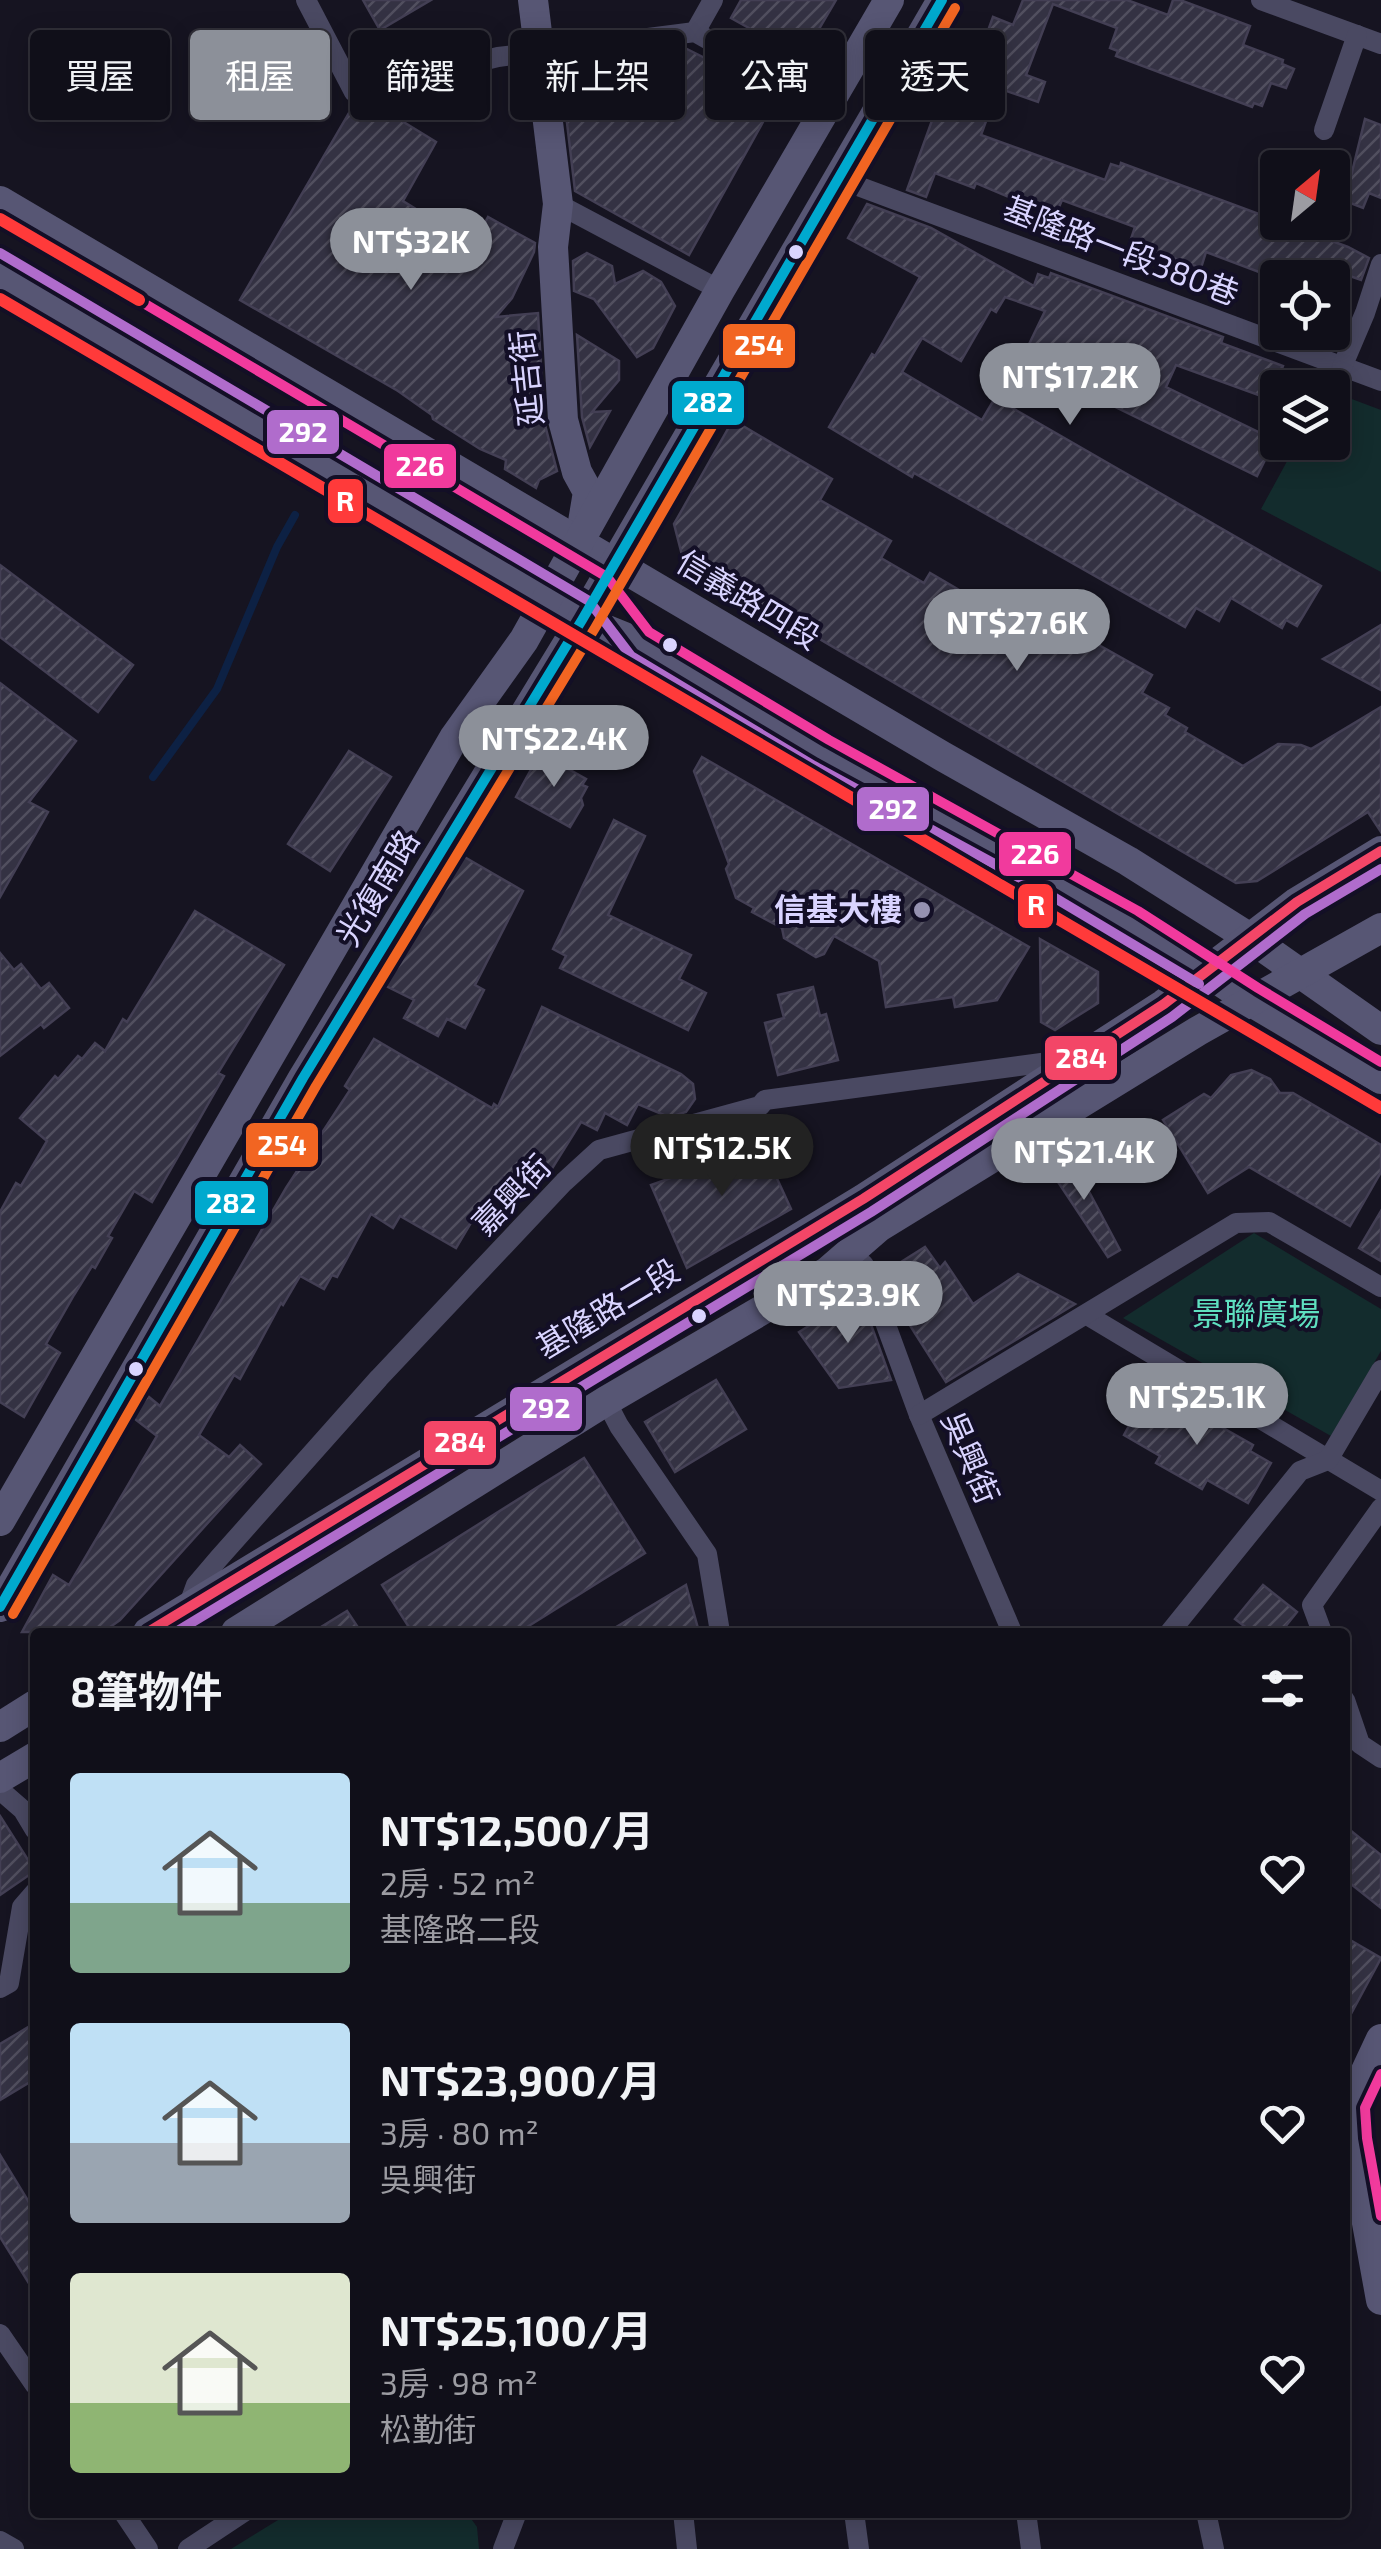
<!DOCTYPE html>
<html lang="zh-TW">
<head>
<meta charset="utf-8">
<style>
  body { margin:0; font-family:"Exo 2","Noto Sans TC",sans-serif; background:#1e1d26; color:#f1f3f6; height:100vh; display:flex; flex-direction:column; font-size:38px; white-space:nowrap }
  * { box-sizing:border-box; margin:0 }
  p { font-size:32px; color:#9c9ca2 }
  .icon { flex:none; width:55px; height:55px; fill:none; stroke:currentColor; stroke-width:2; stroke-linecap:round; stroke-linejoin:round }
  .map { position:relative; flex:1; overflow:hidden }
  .details { position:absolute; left:30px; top:1628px; width:1320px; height:890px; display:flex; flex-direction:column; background:#100f19; border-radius:10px; box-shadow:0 5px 25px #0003,0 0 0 2px #302f38 }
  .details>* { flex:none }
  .hud { position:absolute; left:30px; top:30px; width:1322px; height:90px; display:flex; gap:20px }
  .needle { width:65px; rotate:29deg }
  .tools { position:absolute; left:1260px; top:150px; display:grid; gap:20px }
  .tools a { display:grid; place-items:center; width:90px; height:90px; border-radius:10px; background:#100f19; box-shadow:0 5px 25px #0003,0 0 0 2px #302f38; font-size:50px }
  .price { position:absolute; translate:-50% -85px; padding:0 22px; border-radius:35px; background:#8c9099; color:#fff; font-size:32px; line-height:65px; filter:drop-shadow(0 2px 5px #0008) }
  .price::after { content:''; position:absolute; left:50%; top:60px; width:30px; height:22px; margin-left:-15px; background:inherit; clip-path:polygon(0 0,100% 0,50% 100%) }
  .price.selected { background:#222; color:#fff }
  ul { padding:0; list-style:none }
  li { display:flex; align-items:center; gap:30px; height:250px; padding:0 40px }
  li span { display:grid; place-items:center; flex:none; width:280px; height:200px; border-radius:10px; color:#555 }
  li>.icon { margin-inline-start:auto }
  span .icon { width:120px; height:120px; fill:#fffc; stroke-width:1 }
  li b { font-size:42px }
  h2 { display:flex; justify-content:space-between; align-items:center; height:120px; padding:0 40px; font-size:42px }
  .pill { padding:0 35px; border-radius:10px; background:#100f19; box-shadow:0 5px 25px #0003,0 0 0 2px #302f38; font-size:35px; line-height:90px }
  .pill.selected { background:#8c9099; color:#fff }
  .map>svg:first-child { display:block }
  .green { fill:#132c2d }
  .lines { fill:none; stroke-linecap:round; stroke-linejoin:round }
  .stream { stroke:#0d2144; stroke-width:8 }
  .building { fill:url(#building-hatch); stroke:#433f54; stroke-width:2.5 }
  .street { stroke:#4a4962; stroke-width:20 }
  .secondary { stroke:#575674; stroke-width:30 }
  .bus-1-casing { stroke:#130f26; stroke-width:18 }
  .bus-2-casing { stroke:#130f26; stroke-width:18 }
  .bus-3-casing { stroke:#130f26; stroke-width:18 }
  .bus-4-casing { stroke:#130f26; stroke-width:18 }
  .bus-5-casing { stroke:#130f26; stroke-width:18 }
  .bus-1 { stroke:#f34667; stroke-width:10 }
  .bus-2 { stroke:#b06ccc; stroke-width:10 }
  .bus-3 { stroke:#f13a9d; stroke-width:10 }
  .bus-4 { stroke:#00a9ce; stroke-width:10 }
  .bus-5 { stroke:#f26522; stroke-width:10 }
  .metro-1-casing { stroke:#130f26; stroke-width:20 }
  .metro-1 { stroke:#ff3a3a; stroke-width:12 }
  .bus-dot { fill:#d9d4ff; stroke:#130f26; stroke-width:4 }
  .poi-dot { fill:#9591b1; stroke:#130f26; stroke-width:4 }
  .labels { text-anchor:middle; stroke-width:8; stroke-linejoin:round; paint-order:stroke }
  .street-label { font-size:32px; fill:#d9d4ff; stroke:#130f26 }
  .poi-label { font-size:32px; font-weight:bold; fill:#d9d4ff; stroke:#130f26; text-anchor:end }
  .park-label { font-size:32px; fill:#5fe0c0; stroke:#130f26 }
  .line-badge { stroke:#130f26; stroke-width:4 }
  .badge-label { font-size:28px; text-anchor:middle; font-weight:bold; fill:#fff }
</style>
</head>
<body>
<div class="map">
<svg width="1381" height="2549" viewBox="0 0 1381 2549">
  <defs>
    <pattern id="building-hatch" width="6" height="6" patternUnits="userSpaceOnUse" patternTransform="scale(2.5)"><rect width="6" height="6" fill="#343243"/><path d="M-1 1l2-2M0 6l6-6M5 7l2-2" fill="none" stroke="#514f5f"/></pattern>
  </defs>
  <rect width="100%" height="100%" fill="#161421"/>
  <g class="green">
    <path d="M 1333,392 L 1381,410 L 1381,572 L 1261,509 L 1297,443 L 1332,442 Z"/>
    <path d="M 1254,1233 L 1381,1309 L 1381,1351 L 1331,1436 L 1123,1318 Z"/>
    <path d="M 291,2512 L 467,2513 L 477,2527 L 479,2549 L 231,2549 Z"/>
  </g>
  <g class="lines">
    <path class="stream" d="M 153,777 L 217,689 L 277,547 L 295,515"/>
  </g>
  <g class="building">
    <path d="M 363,0 L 431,0 L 380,30 Z"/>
    <path d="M 741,0 L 836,0 L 795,70 L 791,71 L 758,52 L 767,38 L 731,18 Z"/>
    <path d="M 1023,0 L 1127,0 L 1168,15 L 1173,0 L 1180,0 L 1250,26 L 1243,45 L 1283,60 L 1282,64 L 1294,69 L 1286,88 L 1271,83 L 1262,106 L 1254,103 L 1252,107 L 1116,56 L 1118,51 L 1110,48 L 1117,28 L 1053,4 L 1026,75 L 1045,82 L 1038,102 L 998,88 L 981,135 L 1105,180 L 1111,164 L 1120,167 L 1121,163 L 1348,247 L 1369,258 L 1361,280 L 1344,274 L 1343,278 L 1275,278 L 1206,252 L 1201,268 L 1130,242 L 1135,227 L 1062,200 L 1057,212 L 1040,206 L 1039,210 L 976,183 L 974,188 L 935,173 L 926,197 L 907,190 L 939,101 L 960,108 L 993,17 L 1013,25 Z"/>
    <path d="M 683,47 L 778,95 L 689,255 L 575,191 L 560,63 L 593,59 L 601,105 L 657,51 Z"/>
    <path d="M 371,102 L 436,142 L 403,201 L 473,244 L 488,217 L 535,243 L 534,252 L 512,298 L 496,317 L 538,313 L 544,421 L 557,471 L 539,480 L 536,488 L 505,469 L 506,460 L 480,449 L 433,419 L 432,415 L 398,391 L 240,300 L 353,106 Z"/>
    <path d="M 1365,119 L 1381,125 L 1381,198 L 1369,193 L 1363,208 L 1345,201 Z"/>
    <path d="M 867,204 L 931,228 L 1034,286 L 1038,274 L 1049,278 L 1051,273 L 1223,337 L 1221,343 L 1283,366 L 1281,371 L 1320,385 L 1278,388 L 1278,402 L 1176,365 L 1166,387 L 1275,440 L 1257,476 L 1021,361 L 1045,311 L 1005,297 L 996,312 L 991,309 L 961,361 L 922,338 L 902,372 L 982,420 L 995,398 L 1321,586 L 1297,626 L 1286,620 L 1282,628 L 1231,598 L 1219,621 L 1196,608 L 1185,627 L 914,473 L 912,477 L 829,427 L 872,354 L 875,356 L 920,277 L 848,238 Z"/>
    <path d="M 587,253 L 612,266 L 615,284 L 643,271 L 661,282 L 675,306 L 653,348 L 637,357 L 594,299 L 574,291 L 573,261 Z"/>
    <path d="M 577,335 L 619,361 L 619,380 L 592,412 L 610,411 L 590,447 L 582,417 Z"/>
    <path d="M 733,420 L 832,479 L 820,500 L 891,541 L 881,558 L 924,583 L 930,573 L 1031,632 L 1033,628 L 1065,647 L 1078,625 L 1094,635 L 1090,640 L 1152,675 L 1142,693 L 1169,708 L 1165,715 L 1187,728 L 1185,732 L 1243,766 L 1278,744 L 1301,745 L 1311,749 L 1381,707 L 1381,832 L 1368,812 L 1257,881 L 1236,883 L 683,559 L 674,524 Z"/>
    <path d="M 0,565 L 133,665 L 98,712 L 0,637 Z"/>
    <path d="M 1381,625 L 1381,690 L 1323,659 L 1353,642 Z"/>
    <path d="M 0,683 L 76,741 L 29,802 L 48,812 L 0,897 Z"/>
    <path d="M 349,751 L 391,777 L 330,871 L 288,844 Z"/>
    <path d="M 540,753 L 586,779 L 582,785 L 587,787 L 581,798 L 583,805 L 570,827 L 516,797 Z"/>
    <path d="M 702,757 L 1029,947 L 997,1000 L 955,1007 L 953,997 L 886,1007 L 879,961 L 834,936 L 824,954 L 816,957 L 784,938 L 782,928 L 752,912 L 754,908 L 736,898 L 726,869 L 729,864 L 694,771 Z"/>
    <path d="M 614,820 L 645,836 L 608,915 L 691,955 L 679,979 L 706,993 L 688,1030 L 560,968 L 566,956 L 553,949 Z"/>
    <path d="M 461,855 L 523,891 L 475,985 L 484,990 L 465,1028 L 447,1019 L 438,1036 L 404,1018 L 414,1000 L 382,984 L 403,949 L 407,951 L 421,920 Z"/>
    <path d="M 195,911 L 284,965 L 218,1073 L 224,1076 L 152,1202 L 134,1191 L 108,1236 L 112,1238 L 95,1268 L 92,1266 L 74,1295 L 46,1344 L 60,1353 L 24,1417 L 0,1402 L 0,1212 L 16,1183 L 21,1186 L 47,1141 L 20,1118 L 55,1076 L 58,1079 L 78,1056 L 82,1059 L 95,1043 L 105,1051 L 123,1019 L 127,1022 Z"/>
    <path d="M 1040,939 L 1098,972 L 1098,1003 L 1055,1030 L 1041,1022 Z"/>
    <path d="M 0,953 L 14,970 L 21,964 L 41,989 L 49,983 L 69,1008 L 44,1028 L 41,1024 L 0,1056 Z"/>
    <path d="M 813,987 L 820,1016 L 826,1014 L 838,1060 L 778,1075 L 765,1023 L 784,1018 L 778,995 Z"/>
    <path d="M 542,1007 L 681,1074 L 693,1084 L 695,1099 L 686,1112 L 673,1116 L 664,1115 L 638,1104 L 627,1125 L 605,1113 L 597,1130 L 581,1122 L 548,1175 L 531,1192 L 503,1177 L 491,1198 L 485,1199 L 456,1248 L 400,1216 L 393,1228 L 371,1214 L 337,1277 L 332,1275 L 324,1289 L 300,1276 L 283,1305 L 281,1303 L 240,1379 L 234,1375 L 199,1435 L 229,1457 L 240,1445 L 261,1464 L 120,1620 L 103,1632 L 22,1632 L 53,1575 L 69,1585 L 157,1436 L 131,1416 L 144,1393 L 160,1406 L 286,1188 L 350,1090 L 345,1086 L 374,1039 L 492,1108 L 494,1104 L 498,1107 Z"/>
    <path d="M 1251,1070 L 1270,1079 L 1280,1093 L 1293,1093 L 1381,1145 L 1381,1172 L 1350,1226 L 1249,1167 L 1208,1193 L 1163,1120 L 1204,1094 L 1211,1098 L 1231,1075 Z"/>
    <path d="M 756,1133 L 791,1209 L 687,1268 L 651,1185 L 724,1159 L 719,1141 Z"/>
    <path d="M 1069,1154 L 1120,1250 L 1108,1257 L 1048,1167 Z"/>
    <path d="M 1381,1211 L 1381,1261 L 1359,1248 Z"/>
    <path d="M 925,1247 L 940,1268 L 945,1262 L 973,1304 L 1018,1274 L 1075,1304 L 946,1382 L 888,1291 L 882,1274 Z"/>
    <path d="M 860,1294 L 891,1380 L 839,1388 L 799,1332 Z"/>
    <path d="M 716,1380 L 746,1429 L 675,1472 L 645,1422 Z"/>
    <path d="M 1147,1393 L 1182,1413 L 1186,1407 L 1253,1445 L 1250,1451 L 1271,1463 L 1248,1503 L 1207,1480 L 1202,1489 L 1156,1463 L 1160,1456 L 1124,1435 Z"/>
    <path d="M 584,1458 L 645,1553 L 519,1632 L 412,1632 L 382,1585 Z"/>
    <path d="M 686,1585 L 699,1632 L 608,1632 Z"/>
    <path d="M 1263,1585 L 1297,1612 L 1281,1632 L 1252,1632 L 1235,1619 Z"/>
    <path d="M 347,1611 L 361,1632 L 313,1632 Z"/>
    <path d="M 0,1816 L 35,1871 L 0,1895 Z"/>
    <path d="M 1345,1826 L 1381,1855 L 1381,1908 L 1346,1880 L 1353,1871 L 1345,1864 Z"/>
    <path d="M 1345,1937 L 1381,1958 L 1345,2025 Z"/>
    <path d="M 35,2023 L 35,2079 L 0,2100 L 0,2044 Z"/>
    <path d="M 0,2155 L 35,2212 L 35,2293 L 0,2237 Z"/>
  </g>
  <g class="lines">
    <g class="street">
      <path d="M 306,0 L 354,92 L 498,57 L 695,32 L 827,107"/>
      <path d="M 1261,0 L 1381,44"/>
      <path d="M 695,32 L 713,0"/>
      <path d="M 1324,130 L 1357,35"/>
      <path d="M 839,179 L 1381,381"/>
      <path d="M 558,204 L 720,290"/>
      <path d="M 1342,367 L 1365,313 L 1381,264"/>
      <path d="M 851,1252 L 864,1265 L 919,1415 L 1012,1632"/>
      <path d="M 1087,1315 L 1381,1491"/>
      <path d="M 606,1401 L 619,1426 L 707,1554 L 720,1632"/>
      <path d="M 919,1415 L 1236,1223 L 1269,1222 L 1381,1287"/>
      <path d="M 188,1607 L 196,1585 L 219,1558 L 379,1378 L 564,1182 L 599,1150 L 760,1106 L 765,1100 L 1071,1059"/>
      <path d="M 1170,1632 L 1300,1471 L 1328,1460 L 1381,1370"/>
      <path d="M 1322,1632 L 1312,1605 L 1381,1508"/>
      <path d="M 1345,1700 L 1360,1744 L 1381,1758"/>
      <path d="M 0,1790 L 23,1810 L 35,1830"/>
      <path d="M 0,1988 L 9,1983 L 22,1907 L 35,1892"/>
      <path d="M 0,2334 L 35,2385"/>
      <path d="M 123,2512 L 148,2549"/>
      <path d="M 683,2512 L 687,2549"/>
      <path d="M 854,2512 L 859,2549"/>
      <path d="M 1026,2512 L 1031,2549"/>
      <path d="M 1206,2512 L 1214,2549"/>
      <path d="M 0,2541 L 14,2549"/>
      <path d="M 188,2549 L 244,2512"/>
      <path d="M 503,2549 L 516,2515"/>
    </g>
    <g class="secondary">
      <path d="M 533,0 L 558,204 L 553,247 L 563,420 L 577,472 L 588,492 L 582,528"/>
      <path d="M 0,201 L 942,756 L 1128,861 L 1250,938 L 1381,1030"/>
      <path d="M 0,278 L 582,620 L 639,643 L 822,753 L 1042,873 L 1157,939 L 1250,1001 L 1381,1079"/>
      <path d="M 0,1521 L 454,738 L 524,640 L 720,290 L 889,0"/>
      <path d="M 0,1607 L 303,1078 L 582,620 L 942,0"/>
      <path d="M 148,1632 L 863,1199 L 1164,1004 L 1297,902 L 1381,851"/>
      <path d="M 236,1632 L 606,1401 L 827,1272 L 879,1227 L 1198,1031 L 1381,928"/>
      <path d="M 0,1727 L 35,1705"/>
      <path d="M 0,1778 L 35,1757"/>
      <path d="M 1381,2039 L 1350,2105 L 1352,2140 L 1381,2300"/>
    </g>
    <g class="bus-1-casing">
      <path id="bus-1" d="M 148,1632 L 863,1199 L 1164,1004 L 1297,902 L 1381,851"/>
    </g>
    <g class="bus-2-casing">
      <g id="bus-2">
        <path d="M 0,253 L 589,601 L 631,656 L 814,766 L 1035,886 L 1199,984"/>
        <path d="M 176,1632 L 871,1212 L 1172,1017 L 1305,914 L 1381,869"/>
      </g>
    </g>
    <g class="bus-3-casing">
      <g id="bus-3">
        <path d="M 8,223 L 607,577 L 649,632 L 829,740 L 1138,911 L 1258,988 L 1381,1062"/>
        <path d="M 1381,2074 L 1365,2108 L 1367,2138 L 1381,2216"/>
      </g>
    </g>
    <g class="bus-4-casing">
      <path id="bus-4" d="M 0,1607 L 303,1078 L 582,620 L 942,0"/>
    </g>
    <g class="bus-5-casing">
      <path id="bus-5" d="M 13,1614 L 316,1086 L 595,628 L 955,8"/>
    </g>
    <use href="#bus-1" class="bus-1"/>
    <use href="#bus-2" class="bus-2"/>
    <use href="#bus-3" class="bus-3"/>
    <use href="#bus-4" class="bus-4"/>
    <use href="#bus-5" class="bus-5"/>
    <g class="metro-1-casing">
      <g id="metro-1">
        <path d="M 0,219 L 139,300"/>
        <path d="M 0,299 L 1381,1108"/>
      </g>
    </g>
    <use href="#metro-1" class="metro-1"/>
  </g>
  <g class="bus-dot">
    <circle cx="796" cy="252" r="9"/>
    <circle cx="670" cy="645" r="9"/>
    <circle cx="699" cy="1316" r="9"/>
    <circle cx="136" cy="1369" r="9"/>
  </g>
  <circle class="poi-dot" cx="922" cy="910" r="10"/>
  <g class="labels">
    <g class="street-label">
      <text transform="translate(1121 251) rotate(21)" y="11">基隆路一段380巷</text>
      <text transform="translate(527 378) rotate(-96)" y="11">延吉街</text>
      <text transform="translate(748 600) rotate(31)" y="11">信義路四段</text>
      <text transform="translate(378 888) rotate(-59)" y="11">光復南路</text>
      <text transform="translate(512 1195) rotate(-46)" y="11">嘉興街</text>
      <text transform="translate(608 1309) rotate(-31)" y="11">基隆路二段</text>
      <text transform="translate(970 1458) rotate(67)" y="11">吳興街</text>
    </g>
    <g class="poi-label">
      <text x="902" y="921">信基大樓</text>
    </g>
    <g class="park-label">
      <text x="1256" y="1325">景聯廣場</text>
    </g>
  </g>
  <g class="line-badge">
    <rect x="721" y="322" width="76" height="48" rx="10" fill="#f26522"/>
    <rect x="670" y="379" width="76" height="48" rx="10" fill="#00a9ce"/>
    <rect x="265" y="408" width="76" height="48" rx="10" fill="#b06ccc"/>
    <rect x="382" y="442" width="76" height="48" rx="10" fill="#f13a9d"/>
    <rect x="326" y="477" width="39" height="48" rx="10" fill="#ff3a3a"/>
    <rect x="855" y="785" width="76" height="48" rx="10" fill="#b06ccc"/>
    <rect x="997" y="830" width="76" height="48" rx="10" fill="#f13a9d"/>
    <rect x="1016" y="882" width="39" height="48" rx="10" fill="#ff3a3a"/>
    <rect x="1043" y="1034" width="76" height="48" rx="10" fill="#f34667"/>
    <rect x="244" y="1121" width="76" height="48" rx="10" fill="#f26522"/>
    <rect x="193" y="1179" width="77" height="48" rx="10" fill="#00a9ce"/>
    <rect x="508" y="1385" width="76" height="48" rx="10" fill="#b06ccc"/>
    <rect x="422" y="1419" width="76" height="48" rx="10" fill="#f34667"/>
  </g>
  <g class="badge-label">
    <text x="759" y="355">254</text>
    <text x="708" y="412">282</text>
    <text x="303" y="442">292</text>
    <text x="420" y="476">226</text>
    <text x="345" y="511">R</text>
    <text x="893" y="819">292</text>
    <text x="1035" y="864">226</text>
    <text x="1036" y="915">R</text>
    <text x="1081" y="1068">284</text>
    <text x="282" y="1155">254</text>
    <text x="231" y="1213">282</text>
    <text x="546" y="1418">292</text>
    <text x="460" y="1452">284</text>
  </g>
</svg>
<div class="tools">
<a><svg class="needle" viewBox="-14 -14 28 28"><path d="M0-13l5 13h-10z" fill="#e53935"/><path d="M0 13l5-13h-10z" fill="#9c9ca2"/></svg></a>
<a><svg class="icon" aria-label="locate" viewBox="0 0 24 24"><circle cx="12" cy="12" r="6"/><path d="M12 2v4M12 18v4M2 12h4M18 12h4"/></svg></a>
<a><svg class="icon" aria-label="layers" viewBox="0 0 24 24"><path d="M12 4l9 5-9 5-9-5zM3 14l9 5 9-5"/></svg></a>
</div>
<b class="price" style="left:411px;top:293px">NT$32K</b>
<b class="price" style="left:1070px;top:428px">NT$17.2K</b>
<b class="price" style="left:1017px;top:674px">NT$27.6K</b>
<b class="price" style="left:554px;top:790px">NT$22.4K</b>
<b class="price selected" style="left:722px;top:1199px">NT$12.5K</b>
<b class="price" style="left:1084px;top:1203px">NT$21.4K</b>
<b class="price" style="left:848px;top:1346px">NT$23.9K</b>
<b class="price" style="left:1197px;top:1448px">NT$25.1K</b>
<div class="hud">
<a class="pill">買屋</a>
<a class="pill selected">租屋</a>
<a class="pill">篩選</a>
<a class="pill">新上架</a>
<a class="pill">公寓</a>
<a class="pill">透天</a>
</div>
<section class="details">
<h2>8筆物件<svg class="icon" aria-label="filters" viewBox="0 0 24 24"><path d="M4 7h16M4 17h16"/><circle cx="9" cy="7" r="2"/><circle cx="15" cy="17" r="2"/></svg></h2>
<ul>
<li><span style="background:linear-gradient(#bfe0f5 65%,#7fa58c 0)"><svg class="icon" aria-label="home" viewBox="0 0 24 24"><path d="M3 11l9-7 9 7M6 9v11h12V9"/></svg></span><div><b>NT$12,500/月</b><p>2房 · 52 m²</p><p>基隆路二段</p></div><svg class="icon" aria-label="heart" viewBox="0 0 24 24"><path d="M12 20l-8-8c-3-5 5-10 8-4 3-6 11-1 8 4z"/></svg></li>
<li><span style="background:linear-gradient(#bfe0f5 60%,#9aa5b1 0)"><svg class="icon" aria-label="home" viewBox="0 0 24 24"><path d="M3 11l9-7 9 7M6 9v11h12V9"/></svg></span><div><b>NT$23,900/月</b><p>3房 · 80 m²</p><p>吳興街</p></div><svg class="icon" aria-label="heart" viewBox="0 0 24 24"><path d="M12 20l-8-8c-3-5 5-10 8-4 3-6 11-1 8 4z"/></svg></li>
<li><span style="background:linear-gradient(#dfe7d0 65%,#8fb573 0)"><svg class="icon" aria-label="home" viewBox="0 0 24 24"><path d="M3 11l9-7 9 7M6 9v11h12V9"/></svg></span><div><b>NT$25,100/月</b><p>3房 · 98 m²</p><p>松勤街</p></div><svg class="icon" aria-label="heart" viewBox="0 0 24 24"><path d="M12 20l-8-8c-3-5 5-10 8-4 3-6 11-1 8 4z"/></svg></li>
</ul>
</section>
</div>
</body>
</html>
